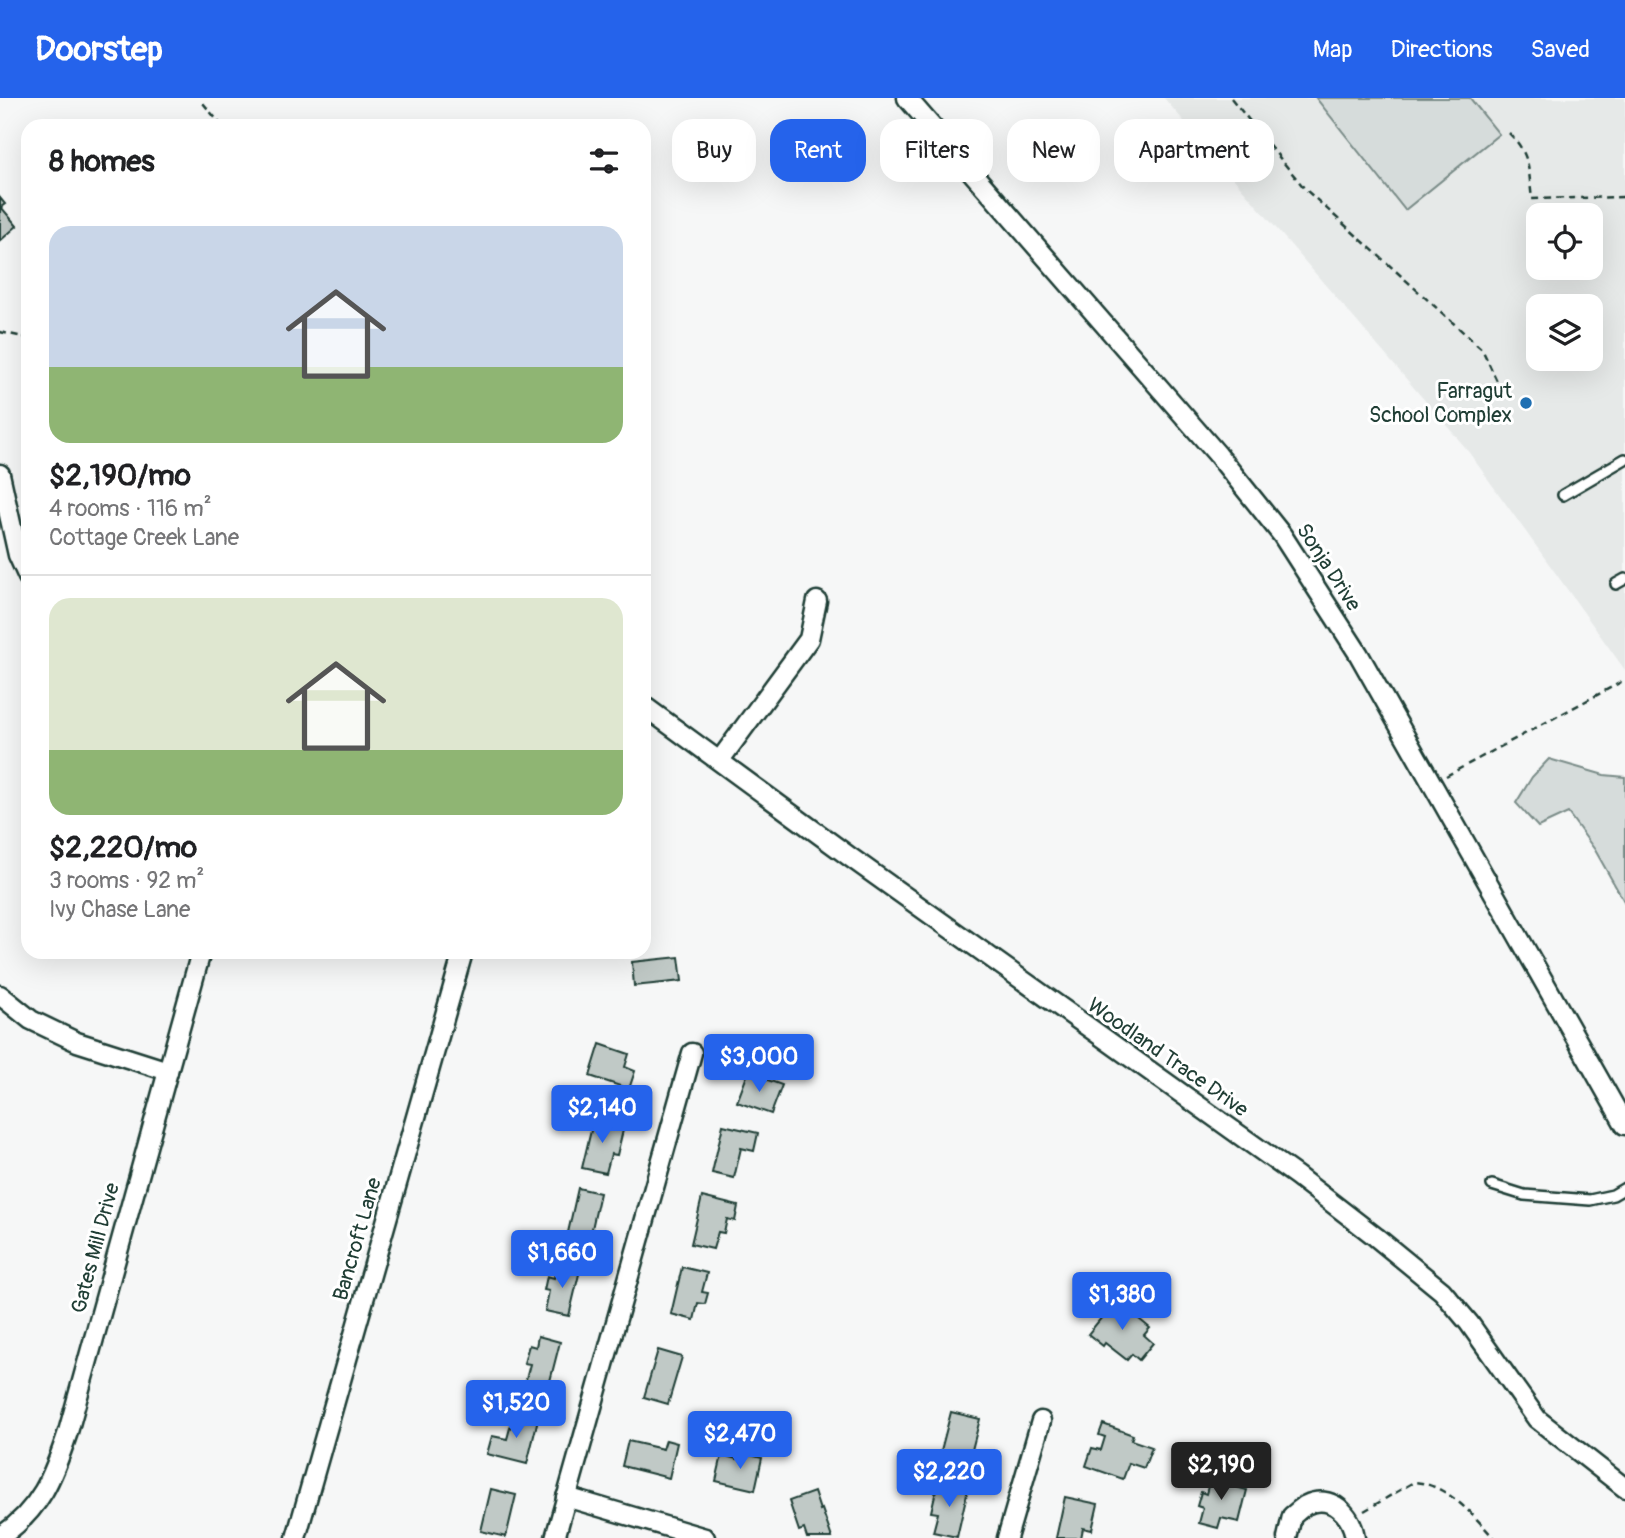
<!DOCTYPE html>
<html lang="en">
<head>
<meta charset="utf-8">
<style>
  body { margin:0; font-family:Pangolin,sans-serif; background:#f6f6f6; color:#202124; height:100vh; display:flex; flex-direction:column; font-size:26px; white-space:nowrap }
  * { box-sizing:border-box; margin:0 }
  p { font-size:23px; color:#757577 }
  .icon { flex:none; width:38px; height:38px; fill:none; stroke:currentColor; stroke-width:2; stroke-linecap:round; stroke-linejoin:round }
  .map { position:relative; flex:1; overflow:hidden }
  .side { position:absolute; left:21px; top:21px; width:630px; height:840px; display:flex; flex-direction:column; background:#fff; border-radius:21px; box-shadow:0 7px 28px #0002 }
  .side>* { flex:none }
  .top-card { position:absolute; left:672px; top:21px; width:665px; height:63px; display:flex; gap:14px }
  .buttons { position:absolute; left:1526px; top:105px; display:grid; gap:14px }
  .buttons a { display:grid; place-items:center; width:77px; height:77px; border-radius:14px; background:#fff; box-shadow:0 7px 28px #0002; font-size:35px }
  .price { position:absolute; translate:-50% -60px; padding:0 16px; border-radius:7px; background:#2563eb; color:#fff; font-size:23px; line-height:46px; filter:drop-shadow(0 2px 4px #0008) }
  .price::after { content:''; position:absolute; left:50%; top:42px; width:21px; height:16px; margin-left:-10px; background:inherit; clip-path:polygon(0 0,100% 0,50% 100%) }
  .price.on { background:#222; color:#fff }
  ul { padding:0; list-style:none }
  li { display:grid; align-content:center; gap:14px; height:371px; padding:0 28px }
  li+li { border-top:2px solid #e0e0e0 }
  li span { display:grid; place-items:center; height:217px; border-radius:21px; color:#555 }
  li>.icon { margin-inline-start:auto }
  span .icon { width:126px; height:126px; fill:#fffc; stroke-width:1 }
  li b { font-size:30px }
  h2 { display:flex; justify-content:space-between; align-items:center; height:84px; padding:0 28px; font-size:30px }
  .pill { padding:0 24px; border-radius:21px; background:#fff; box-shadow:0 7px 28px #0002; font-size:24px; line-height:63px }
  .pill.on { background:#2563eb; color:#fff }
  header { display:flex; align-items:center; gap:42px; box-sizing:border-box; height:98px; padding:0 35px; background:#2563eb; color:#fff }
  header strong { font-size:33px }
  nav { display:flex; gap:38px; margin-inline-start:auto; font-size:24px }
  .map>svg:first-child { display:block }
  .built { fill:#e6e9e8; fill-rule:evenodd }
  .green { fill:#d6dcdb; stroke:#7a8c88; stroke-width:2 }
  .building { fill:#c0c9c6; stroke:#1f3d34; stroke-width:2 }
  .lines { fill:none; stroke-linecap:round; stroke-linejoin:round }
  .lane-casing { stroke:#1f3d34; stroke-width:14 }
  .street-casing { stroke:#1f3d34; stroke-width:23 }
  .path { stroke:#1f3d34; stroke-width:2.5; stroke-dasharray:7 5; stroke-linecap:butt }
  .lane { stroke:#fff; stroke-width:9 }
  .street { stroke:#fff; stroke-width:18 }
  .poi-dot { fill:#1f6fb2; stroke:#fff; stroke-width:2.5 }
  .labels { text-anchor:middle; stroke-width:6; stroke-linejoin:round; paint-order:stroke }
  .poi-label { font-size:21px; fill:#1f3d34; stroke:#fff; text-anchor:end }
  .street-label { font-size:21px; fill:#1f3d34; stroke:#fff }
</style>
</head>
<body>
<header>
<strong>Doorstep</strong>
<nav><a>Map</a><a>Directions</a><a>Saved</a></nav>
</header>
<div class="map">
<svg width="1625" height="1440" viewBox="0 0 1625 1440">
  <rect width="100%" height="100%" fill="#f6f7f7"/>
  <filter id="ink" filterUnits="userSpaceOnUse"><feTurbulence type="fractalNoise" baseFrequency=".0143" numOctaves="2"/><feDisplacementMap in="SourceGraphic" scale="14" xChannelSelector="R" yChannelSelector="G"/><feConvolveMatrix kernelMatrix="1 2 1 2 8 2 1 2 1" color-interpolation-filters="sRGB"/></filter>
  <g filter="url(#ink)">
    <path class="built" d="M 1164,0 L 1625,0 L 1625,572 L 1465,349 ZM 1538,117 L 1591,117 L 1591,170 L 1538,170 ZM 1538,208 L 1591,208 L 1591,261 L 1538,261 Z"/>
    <g class="green">
      <path d="M 1316,0 L 1470,0 L 1499,36 L 1405,112 Z"/>
      <path d="M 1549,661 L 1604,677 L 1625,679 L 1625,805 L 1595,752 L 1568,715 L 1538,729 L 1516,705 L 1532,679 Z"/>
    </g>
    <g class="building">
      <path d="M 0,100 L 5,106 L 1,109 L 17,128 L 0,143 Z"/>
      <path d="M 679,859 L 682,883 L 634,888 L 632,864 Z"/>
      <path d="M 600,946 L 629,956 L 625,969 L 635,973 L 629,991 L 590,978 Z"/>
      <path d="M 748,975 L 782,987 L 771,1016 L 737,1004 Z"/>
      <path d="M 594,1020 L 624,1028 L 617,1057 L 611,1056 L 606,1075 L 582,1070 Z"/>
      <path d="M 723,1027 L 758,1035 L 754,1053 L 741,1050 L 734,1080 L 712,1075 Z"/>
      <path d="M 578,1090 L 600,1095 L 589,1144 L 567,1139 Z"/>
      <path d="M 702,1099 L 738,1108 L 735,1123 L 727,1121 L 724,1135 L 718,1134 L 713,1151 L 691,1146 Z"/>
      <path d="M 557,1166 L 580,1172 L 569,1218 L 545,1213 L 549,1193 L 544,1192 L 547,1178 L 554,1180 Z"/>
      <path d="M 682,1169 L 707,1175 L 702,1194 L 708,1195 L 705,1206 L 698,1205 L 694,1222 L 671,1216 Z"/>
      <path d="M 1116,1202 L 1150,1230 L 1144,1237 L 1153,1245 L 1139,1262 L 1132,1256 L 1127,1262 L 1105,1245 L 1103,1248 L 1088,1236 Z"/>
      <path d="M 538,1238 L 560,1244 L 548,1291 L 525,1285 L 530,1266 L 524,1265 L 529,1247 L 536,1249 Z"/>
      <path d="M 658,1252 L 682,1259 L 668,1306 L 644,1299 Z"/>
      <path d="M 951,1314 L 980,1321 L 966,1375 L 937,1368 Z"/>
      <path d="M 514,1315 L 538,1321 L 527,1366 L 487,1356 L 492,1338 L 507,1341 Z"/>
      <path d="M 1103,1326 L 1133,1337 L 1131,1342 L 1152,1349 L 1144,1370 L 1129,1365 L 1123,1381 L 1086,1368 L 1092,1350 L 1101,1352 L 1105,1339 L 1099,1337 Z"/>
      <path d="M 666,1342 L 677,1345 L 669,1380 L 622,1368 L 628,1343 L 663,1351 Z"/>
      <path d="M 739,1354 L 762,1360 L 755,1392 L 716,1383 L 722,1357 L 737,1361 Z"/>
      <path d="M 1211,1377 L 1233,1382 L 1232,1388 L 1247,1392 L 1239,1424 L 1221,1420 L 1218,1430 L 1199,1425 L 1203,1410 L 1197,1408 L 1201,1394 L 1206,1396 Z"/>
      <path d="M 938,1384 L 968,1391 L 957,1439 L 933,1434 L 938,1415 L 931,1414 Z"/>
      <path d="M 491,1391 L 516,1397 L 506,1439 L 481,1433 Z"/>
      <path d="M 814,1394 L 820,1412 L 822,1411 L 832,1440 L 807,1440 L 804,1431 L 799,1433 L 789,1403 Z"/>
      <path d="M 1065,1399 L 1098,1406 L 1092,1432 L 1083,1430 L 1081,1440 L 1056,1440 Z"/>
    </g>
    <g class="lines">
      <g class="lane-casing">
        <g id="lane">
          <path d="M 1563,397 L 1625,361"/>
          <path d="M 1616,486 L 1625,481"/>
          <path d="M 1492,1087 L 1524,1097 L 1590,1102 L 1613,1097 L 1625,1090"/>
        </g>
      </g>
      <g class="street-casing">
        <g id="street">
          <path d="M 907,0 L 1218,357 L 1282,437 L 1358,555 L 1625,1027"/>
          <path d="M 0,376 L 18,457 L 28,479"/>
          <path d="M 644,608 L 850,759 L 1297,1078 L 1376,1139 L 1442,1193 L 1469,1225 L 1537,1321 L 1625,1390"/>
          <path d="M 720,662 L 809,541 L 817,503"/>
          <path d="M 0,897 L 31,922 L 77,944 L 168,973"/>
          <path d="M 566,1399 L 705,1440"/>
          <path d="M 0,1439 C 41,1411 53,1379 68,1334 L 201,854"/>
          <path d="M 296,1440 L 463,854"/>
          <path d="M 555,1440 L 692,955"/>
          <path d="M 1007,1440 L 1041,1323"/>
          <path d="M 1287,1440 L 1292,1418 C 1296,1415 1301,1410 1306,1407 C 1331,1395 1352,1416 1355,1440"/>
        </g>
      </g>
      <g class="path">
        <path d="M 1231,0 L 1305,91 L 1482,251 L 1497,283"/>
        <path d="M 203,5 L 222,28"/>
        <path d="M 1509,35 C 1531,57 1528,71 1532,101 L 1625,99"/>
        <path d="M 0,234 L 28,240"/>
        <path d="M 1446,678 L 1625,582"/>
        <path d="M 1364,1413 L 1414,1384 C 1447,1386 1473,1417 1494,1440"/>
      </g>
      <use href="#lane" class="lane"/>
      <use href="#street" class="street"/>
    </g>
  </g>
  <circle class="poi-dot" cx="1526" cy="305" r="7"/>
  <g class="labels">
    <g class="poi-label">
      <text x="1512" y="300">Farragut<tspan x="1512" dy="24">School Complex</tspan></text>
    </g>
    <g class="street-label">
      <text transform="translate(1329 469) rotate(57)" y="7">Sonja Drive</text>
      <text transform="translate(1168 959) rotate(35)" y="7">Woodland Trace Drive</text>
      <text transform="translate(357 1141) rotate(-74)" y="7">Bancroft Lane</text>
      <text transform="translate(95 1150) rotate(-75)" y="7">Gates Mill Drive</text>
    </g>
  </g>
</svg>
<div class="buttons">
<a><svg class="icon" aria-label="locate" viewBox="0 0 24 24"><circle cx="12" cy="12" r="6"/><path d="M12 2v4M12 18v4M2 12h4M18 12h4"/></svg></a>
<a><svg class="icon" aria-label="layers" viewBox="0 0 24 24"><path d="M12 4l9 5-9 5-9-5zM3 14l9 5 9-5"/></svg></a>
</div>
<b class="price" style="left:759px;top:996px">$3,000</b>
<b class="price" style="left:602px;top:1047px">$2,140</b>
<b class="price" style="left:562px;top:1192px">$1,660</b>
<b class="price" style="left:1122px;top:1234px">$1,380</b>
<b class="price" style="left:516px;top:1342px">$1,520</b>
<b class="price" style="left:740px;top:1373px">$2,470</b>
<b class="price on" style="left:1221px;top:1404px">$2,190</b>
<b class="price" style="left:949px;top:1411px">$2,220</b>
<div class="top-card">
<a class="pill">Buy</a>
<a class="pill on">Rent</a>
<a class="pill">Filters</a>
<a class="pill">New</a>
<a class="pill">Apartment</a>
</div>
<section class="side">
<h2>8 homes<svg class="icon" aria-label="filters" viewBox="0 0 24 24"><path d="M4 7h16M4 17h16"/><circle cx="9" cy="7" r="2"/><circle cx="15" cy="17" r="2"/></svg></h2>
<ul>
<li><span style="background:linear-gradient(#c9d6e8 65%,#8fb573 0)"><svg class="icon" aria-label="home" viewBox="0 0 24 24"><path d="M3 11l9-7 9 7M6 9v11h12V9"/></svg></span><div><b>$2,190/mo</b><p>4 rooms · 116 m²</p><p>Cottage Creek Lane</p></div></li>
<li><span style="background:linear-gradient(#dfe7d0 70%,#8fb573 0)"><svg class="icon" aria-label="home" viewBox="0 0 24 24"><path d="M3 11l9-7 9 7M6 9v11h12V9"/></svg></span><div><b>$2,220/mo</b><p>3 rooms · 92 m²</p><p>Ivy Chase Lane</p></div></li>
</ul>
</section>
</div>
</body>
</html>
